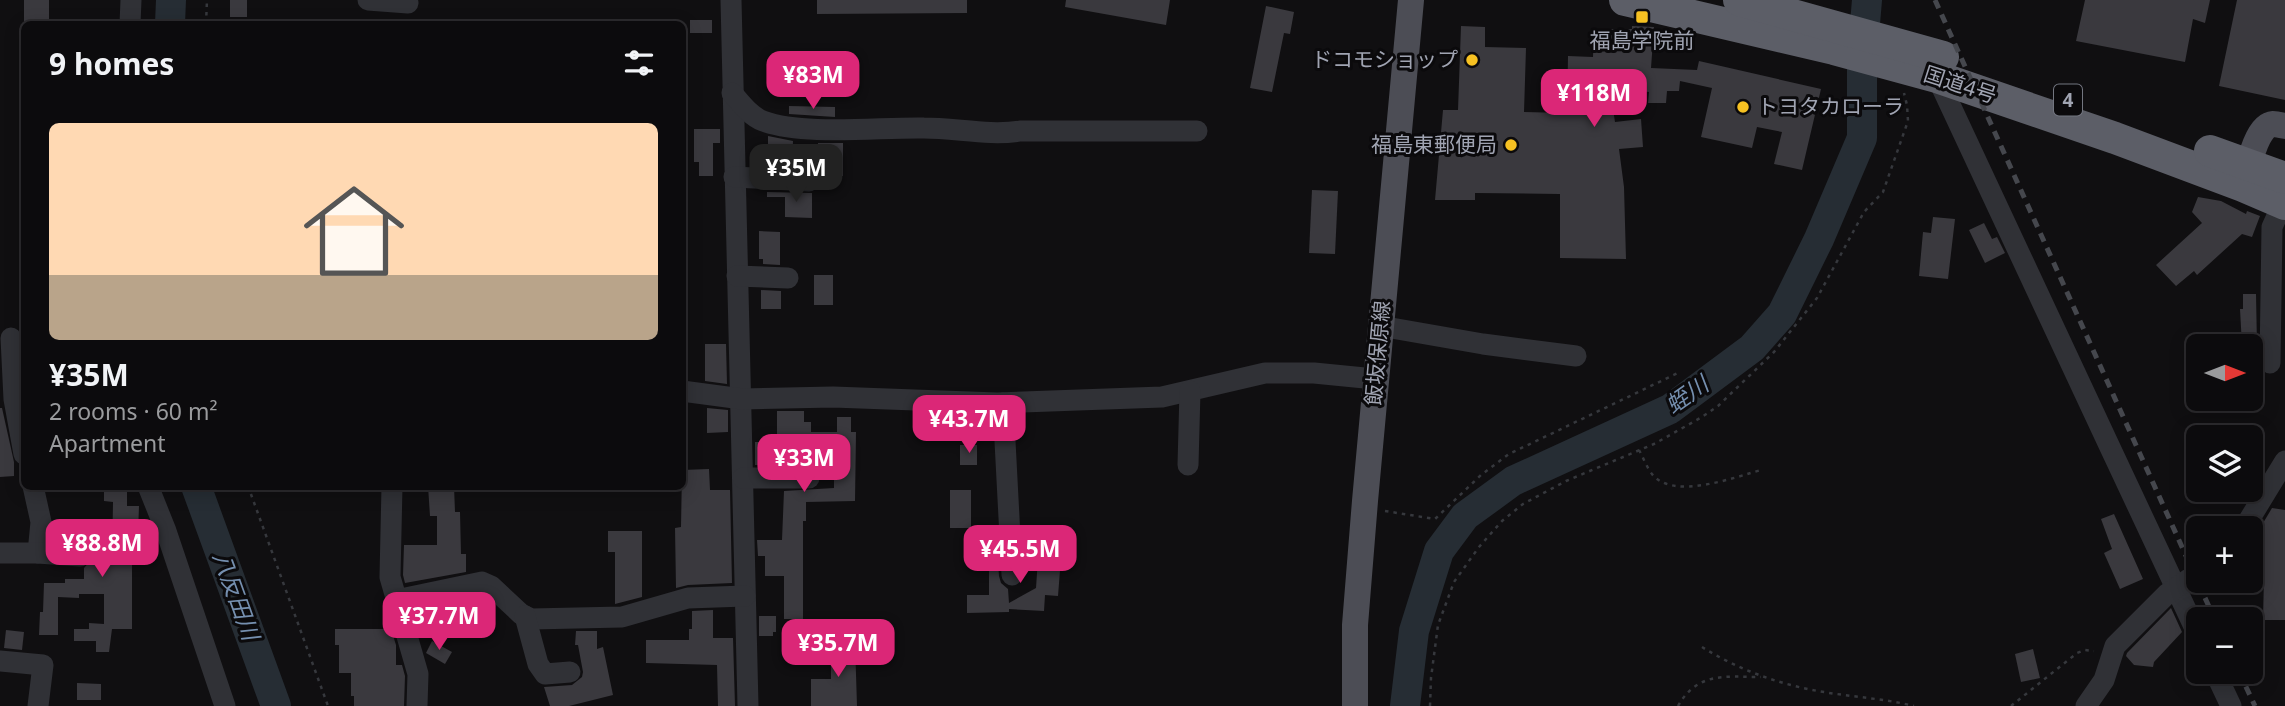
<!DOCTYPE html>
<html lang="en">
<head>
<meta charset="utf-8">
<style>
  body { margin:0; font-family:"Noto Sans","Noto Sans JP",sans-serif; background:#151416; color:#f1f3f6; height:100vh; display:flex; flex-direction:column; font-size:26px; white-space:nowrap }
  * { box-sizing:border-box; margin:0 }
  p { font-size:23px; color:#9a9b9d }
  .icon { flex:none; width:38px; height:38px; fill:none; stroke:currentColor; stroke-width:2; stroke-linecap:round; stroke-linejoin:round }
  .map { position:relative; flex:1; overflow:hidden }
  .sheet { position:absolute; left:21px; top:21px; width:665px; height:469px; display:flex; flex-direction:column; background:#0c0b0d; border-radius:10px; box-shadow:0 4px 18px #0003,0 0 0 2px #2c2b2e }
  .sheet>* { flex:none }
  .needle { width:46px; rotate:90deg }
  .controls { position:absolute; left:2186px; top:334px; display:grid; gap:14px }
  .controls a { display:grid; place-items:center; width:77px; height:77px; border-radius:10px; background:#0c0b0d; box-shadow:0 4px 18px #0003,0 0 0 2px #2c2b2e; font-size:35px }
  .price { position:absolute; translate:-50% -60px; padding:0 16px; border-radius:14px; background:#db2777; color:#fff; font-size:23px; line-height:46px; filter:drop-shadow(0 2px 4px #0008) }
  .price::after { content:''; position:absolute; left:50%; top:42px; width:21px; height:16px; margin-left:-10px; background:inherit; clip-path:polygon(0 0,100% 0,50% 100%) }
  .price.selected { background:#222; color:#fff }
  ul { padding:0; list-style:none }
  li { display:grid; align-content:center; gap:14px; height:371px; padding:0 28px }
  li span { display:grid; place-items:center; height:217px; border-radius:10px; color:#555 }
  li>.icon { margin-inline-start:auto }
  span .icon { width:126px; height:126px; fill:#fffc; stroke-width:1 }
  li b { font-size:30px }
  h2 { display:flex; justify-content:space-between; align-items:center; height:84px; padding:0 28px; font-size:30px }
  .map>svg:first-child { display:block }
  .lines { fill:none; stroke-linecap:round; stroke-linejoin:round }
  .river { stroke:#262d34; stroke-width:30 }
  .building { fill:#3a393e }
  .path { stroke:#36383d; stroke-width:2.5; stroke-dasharray:3.5 5; stroke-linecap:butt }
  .minor { stroke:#303136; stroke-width:21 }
  .major { stroke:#4c4d55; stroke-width:26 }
  .highway { stroke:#5c5e67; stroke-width:32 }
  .rail { stroke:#45474d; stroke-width:5; stroke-dasharray:9 7; stroke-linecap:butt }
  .poi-dot { fill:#f6c122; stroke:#0b0a0c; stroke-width:2.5 }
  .labels { text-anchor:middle; stroke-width:6; stroke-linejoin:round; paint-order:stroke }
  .shield { fill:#0b0a0c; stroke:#737680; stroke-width:2 }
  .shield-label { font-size:19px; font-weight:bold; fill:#a0a4b2 }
  .poi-label { font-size:21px; fill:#a0a4b2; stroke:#0b0a0c; text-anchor:end }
  .street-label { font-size:21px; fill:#a0a4b2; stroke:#0b0a0c }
  .water-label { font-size:23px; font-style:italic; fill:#758faf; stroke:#0b0a0c }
</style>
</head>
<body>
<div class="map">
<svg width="2285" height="706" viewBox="0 0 2285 706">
  <rect width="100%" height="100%" fill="#100f11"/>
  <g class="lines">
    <g class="river">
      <path d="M 170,24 L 171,0"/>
      <path d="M 196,486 L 276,706"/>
      <path d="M 1405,706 L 1414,631 L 1439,551 L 1465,516 L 1513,481 L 1670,409 L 1752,348 L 1782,314 L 1819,239 L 1862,138 L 1862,59 L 1867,0"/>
    </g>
  </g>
  <g class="building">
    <rect x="24" y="0" width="25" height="24"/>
    <rect x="230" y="0" width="17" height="17"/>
    <path d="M 817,0 L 967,0 L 967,13 L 817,14 Z"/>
    <path d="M 1066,0 L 1170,0 L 1166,25 L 1065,7 Z"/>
    <path d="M 2085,0 L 2210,0 L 2205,23 L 2193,19 L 2185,62 L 2076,41 Z"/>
    <path d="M 2237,0 L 2285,0 L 2285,100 L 2219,86 Z"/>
    <path d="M 1266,6 L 1294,12 L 1290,34 L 1284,33 L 1272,92 L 1250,88 Z"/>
    <rect x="690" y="20" width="22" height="13"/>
    <path d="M 1461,26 L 1485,27 L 1485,47 L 1526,48 L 1524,112 L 1567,113 L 1568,56 L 1593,57 L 1594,29 L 1632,29 L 1632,26 L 1654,27 L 1651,68 L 1697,70 L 1699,61 L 1821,89 L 1802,170 L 1774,164 L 1782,132 L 1757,127 L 1752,148 L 1701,137 L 1712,88 L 1680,81 L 1679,91 L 1667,91 L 1666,103 L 1648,103 L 1649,92 L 1610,89 L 1615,122 L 1641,119 L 1643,147 L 1619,149 L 1624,187 L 1626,259 L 1560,258 L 1560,194 L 1475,193 L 1475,200 L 1435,200 L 1443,110 L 1458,110 Z"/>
    <path d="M 789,106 L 835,107 L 835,117 L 789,114 Z"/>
    <path d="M 694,129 L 720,129 L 720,143 L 713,143 L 713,176 L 699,176 L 699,162 L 694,162 Z"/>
    <path d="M 768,136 L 793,141 L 792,167 L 768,166 Z"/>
    <path d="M 818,143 L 843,143 L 843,176 L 821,176 L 818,171 Z"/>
    <path d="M 1312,190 L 1338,191 L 1335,254 L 1309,253 Z"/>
    <path d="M 767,192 L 812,193 L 812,218 L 785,217 L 785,197 L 767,197 Z"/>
    <path d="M 2198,197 L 2221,201 L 2246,214 L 2247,211 L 2260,216 L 2252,237 L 2242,234 L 2197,275 L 2194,271 L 2176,286 L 2156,265 L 2202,223 L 2192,212 Z"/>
    <path d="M 1933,217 L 1955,219 L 1948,279 L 1919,276 L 1923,232 L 1931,233 Z"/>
    <path d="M 1984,223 L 1992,239 L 1997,237 L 2005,253 L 1985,263 L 1969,230 Z"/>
    <path d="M 759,231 L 780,232 L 780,265 L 763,264 L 763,259 L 759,259 Z"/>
    <rect x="814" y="275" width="19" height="30"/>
    <path d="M 761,290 L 781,291 L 781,309 L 761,309 Z"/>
    <path d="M 2243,294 L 2256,294 L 2257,346 L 2242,346 L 2240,309 L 2243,309 Z"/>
    <path d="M 705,344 L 726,344 L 727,384 L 705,381 Z"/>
    <path d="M 0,408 L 2,408 L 14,462 L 14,476 L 0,477 Z"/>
    <path d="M 707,408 L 728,410 L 728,432 L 707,433 Z"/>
    <path d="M 777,411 L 804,411 L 804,422 L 811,422 L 811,432 L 837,432 L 837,417 L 851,417 L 851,432 L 856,432 L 855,501 L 806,502 L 806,521 L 803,521 L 803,619 L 784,619 L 784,576 L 765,576 L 765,556 L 758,556 L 757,540 L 782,540 L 784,491 L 834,488 L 834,460 L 808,460 L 808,465 L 755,465 L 755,442 L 777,442 Z"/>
    <rect x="960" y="445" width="17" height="20"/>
    <path d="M 709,469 L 710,490 L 730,490 L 732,583 L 688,585 L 676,588 L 675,528 L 681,527 L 682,470 Z"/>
    <path d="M 104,486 L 123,486 L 123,490 L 127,490 L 127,506 L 139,506 L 137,563 L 132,563 L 132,629 L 112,629 L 109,652 L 96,652 L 96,641 L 74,641 L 74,629 L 89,629 L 89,623 L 104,624 L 104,594 L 79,594 L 79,598 L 58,597 L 58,635 L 39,635 L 40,612 L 43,612 L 44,583 L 65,583 L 65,579 L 84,579 L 84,568 L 92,559 L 112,560 L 113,502 L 104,501 Z"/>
    <path d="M 428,486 L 454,486 L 455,512 L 460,512 L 461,554 L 466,554 L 466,572 L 405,583 L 403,575 L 404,545 L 437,545 L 437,516 L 430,516 Z"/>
    <rect x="950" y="490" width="21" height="38"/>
    <path d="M 2272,508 L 2285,510 L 2285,620 L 2263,620 L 2264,576 L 2260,576 L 2261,540 L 2253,540 Z"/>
    <path d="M 2114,514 L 2143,579 L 2120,589 L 2104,553 L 2112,549 L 2101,519 Z"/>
    <path d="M 608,531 L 642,531 L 642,597 L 615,604 L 615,552 L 608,552 Z"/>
    <path d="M 1039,543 L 1062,545 L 1058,596 L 1045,595 L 1044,611 L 1009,609 L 1009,612 L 967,613 L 967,595 L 989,595 L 989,548 L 997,548 L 999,576 L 1001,583 L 1008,589 L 1009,603 L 1036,588 Z"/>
    <path d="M 2171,608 L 2182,632 L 2154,662 L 2153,667 L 2134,665 L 2126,656 L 2127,653 Z"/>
    <path d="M 713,610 L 713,638 L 733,638 L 735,706 L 718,706 L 717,665 L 646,663 L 646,640 L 689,640 L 689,629 L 692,629 L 692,611 Z"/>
    <path d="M 759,616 L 776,616 L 776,632 L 773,632 L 773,636 L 759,636 Z"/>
    <path d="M 335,629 L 391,629 L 396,645 L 396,665 L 402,665 L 405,676 L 404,706 L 354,706 L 354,696 L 351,696 L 351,673 L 339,673 L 339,645 L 335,645 Z"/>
    <path d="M 6,630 L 24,632 L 22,650 L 4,648 Z"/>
    <path d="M 576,631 L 597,631 L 597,649 L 603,647 L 613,695 L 569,706 L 550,706 L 544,687 L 572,685 L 582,677 L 583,672 L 578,645 L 575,645 Z"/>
    <path d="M 432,641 L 452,652 L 445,664 L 426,653 Z"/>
    <path d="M 831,642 L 855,642 L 857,706 L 811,706 L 811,679 L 831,679 Z"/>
    <path d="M 2033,649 L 2040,678 L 2021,682 L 2015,654 Z"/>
    <path d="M 77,683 L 101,684 L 101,700 L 77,700 Z"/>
  </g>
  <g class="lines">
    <g class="path">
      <path d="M 206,24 L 207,0"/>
      <path d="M 1639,450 C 1643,457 1647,468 1652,474 C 1673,501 1735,477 1761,470"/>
      <path d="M 248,486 L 328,706"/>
      <path d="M 1385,511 L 1435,519 L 1481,475 L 1509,454 L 1680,372"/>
      <path d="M 1702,647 C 1737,669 1778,684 1818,691 C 1850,697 1882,698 1914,706"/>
      <path d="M 1430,706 L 1431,678 L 1438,625 L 1454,582 L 1479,547 L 1502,521 L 1523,504 L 1566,481 L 1654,444 L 1702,417 L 1718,406 L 1774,352 L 1817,298 L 1864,212 L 1883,192 L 1908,121 L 1907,105 L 1904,93"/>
      <path d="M 1678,706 C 1698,671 1726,677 1761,677"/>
      <path d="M 2011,706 L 2077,653 L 2085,650 L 2094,651"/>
    </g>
    <g class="minor">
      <path d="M 368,0 L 408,3"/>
      <path d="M 731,0 L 748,706"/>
      <path d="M 130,24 L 131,0"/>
      <path d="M 1937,77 C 2023,263 2111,449 2198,635"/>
      <path d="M 732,93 C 741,103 750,116 763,121 C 804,136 879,127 924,128 C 956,128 989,136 1020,131 L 1197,131"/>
      <path d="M 734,177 L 809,181"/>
      <path d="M 737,276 L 788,278"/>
      <path d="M 1380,326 L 1483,344 L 1576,356"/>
      <path d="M 11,338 L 14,399 L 24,454"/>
      <path d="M 2270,363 L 2272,227 L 2283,203"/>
      <path d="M 682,391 L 742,399 L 833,397 L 997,403 L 1162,397 L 1265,373 L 1314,373 L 1375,379"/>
      <path d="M 1003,403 L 1012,575"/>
      <path d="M 1188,465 L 1190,391"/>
      <path d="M 743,478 L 809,478"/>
      <path d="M 33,486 L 41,522 L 38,553"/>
      <path d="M 148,486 L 166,531 L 225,706"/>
      <path d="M 392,486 L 390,577 L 418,674 L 417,706"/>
      <path d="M 2244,528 L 2285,461"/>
      <path d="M 0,553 L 38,553 L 80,556"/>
      <path d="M 396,600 L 482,582 L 491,586 L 521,614 L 531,619 L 622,617 L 688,598 L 745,596"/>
      <path d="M 525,616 L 538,664 L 545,674 L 570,672"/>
      <path d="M 0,661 L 43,665 L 38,706"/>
      <path d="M 2215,672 L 2231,706"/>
      <path d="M 2086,706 L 2104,680 L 2115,646 L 2167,594 L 2189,579"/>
    </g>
    <g class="major">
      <path d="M 2244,184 C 2248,169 2256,125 2273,124 C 2277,124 2281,125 2285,126"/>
      <path d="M 1355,706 L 1355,625 L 1365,501 L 1411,0"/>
    </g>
    <g class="highway">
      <path d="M 1625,0 L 1834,49 L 1937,77 L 2115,138 L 2243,186 L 2285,204"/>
      <path d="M 1739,0 L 1943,57"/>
      <path d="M 2210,151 L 2285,178"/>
    </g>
    <g class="rail">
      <path d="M 1935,0 L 2215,620"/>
      <path d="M 2239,672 L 2255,706"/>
    </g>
  </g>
  <g class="poi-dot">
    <rect x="1635" y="10" width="14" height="14" rx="3.5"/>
    <circle cx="1472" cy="60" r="7"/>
    <circle cx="1743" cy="107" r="7"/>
    <circle cx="1511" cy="145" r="7"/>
  </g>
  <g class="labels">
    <rect class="shield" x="2054" y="84.5" width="28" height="31" rx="5"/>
    <g class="shield-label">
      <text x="2068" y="107">4</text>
    </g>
    <g class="poi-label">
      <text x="1642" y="48" text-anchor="middle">福島学院前</text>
      <text x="1458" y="67">ドコモショップ</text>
      <text x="1757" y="114" text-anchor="start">トヨタカローラ</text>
      <text x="1497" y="152">福島東郵便局</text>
    </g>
    <g class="street-label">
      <text transform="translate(1960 85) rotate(18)" y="7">国道4号</text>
      <text transform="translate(1378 353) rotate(-85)" y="7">飯坂保原線</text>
    </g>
    <g class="water-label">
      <text transform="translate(1687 395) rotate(-35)" y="8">蛭川</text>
      <text transform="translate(236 596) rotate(70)" y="8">八反田川</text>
    </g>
  </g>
</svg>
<div class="controls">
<a><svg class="needle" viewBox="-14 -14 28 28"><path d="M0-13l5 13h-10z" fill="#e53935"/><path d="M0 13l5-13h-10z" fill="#9a9b9d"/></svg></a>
<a><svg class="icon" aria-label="layers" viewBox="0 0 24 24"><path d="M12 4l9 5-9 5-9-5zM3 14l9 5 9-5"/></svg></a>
<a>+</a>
<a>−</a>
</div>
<b class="price" style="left:813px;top:111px">¥83M</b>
<b class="price" style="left:1594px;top:129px">¥118M</b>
<b class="price selected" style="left:796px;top:204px">¥35M</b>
<b class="price" style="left:969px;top:455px">¥43.7M</b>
<b class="price" style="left:804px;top:494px">¥33M</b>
<b class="price" style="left:102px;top:579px">¥88.8M</b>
<b class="price" style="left:1020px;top:585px">¥45.5M</b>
<b class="price" style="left:439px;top:652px">¥37.7M</b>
<b class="price" style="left:838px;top:679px">¥35.7M</b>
<section class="sheet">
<h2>9 homes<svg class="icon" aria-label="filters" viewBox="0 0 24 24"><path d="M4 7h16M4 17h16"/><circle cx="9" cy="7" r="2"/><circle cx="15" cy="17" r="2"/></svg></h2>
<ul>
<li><span style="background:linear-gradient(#ffd9b3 70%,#b9a48a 0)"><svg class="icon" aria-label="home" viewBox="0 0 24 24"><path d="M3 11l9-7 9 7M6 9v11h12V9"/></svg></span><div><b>¥35M</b><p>2 rooms · 60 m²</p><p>Apartment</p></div></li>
</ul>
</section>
</div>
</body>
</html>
